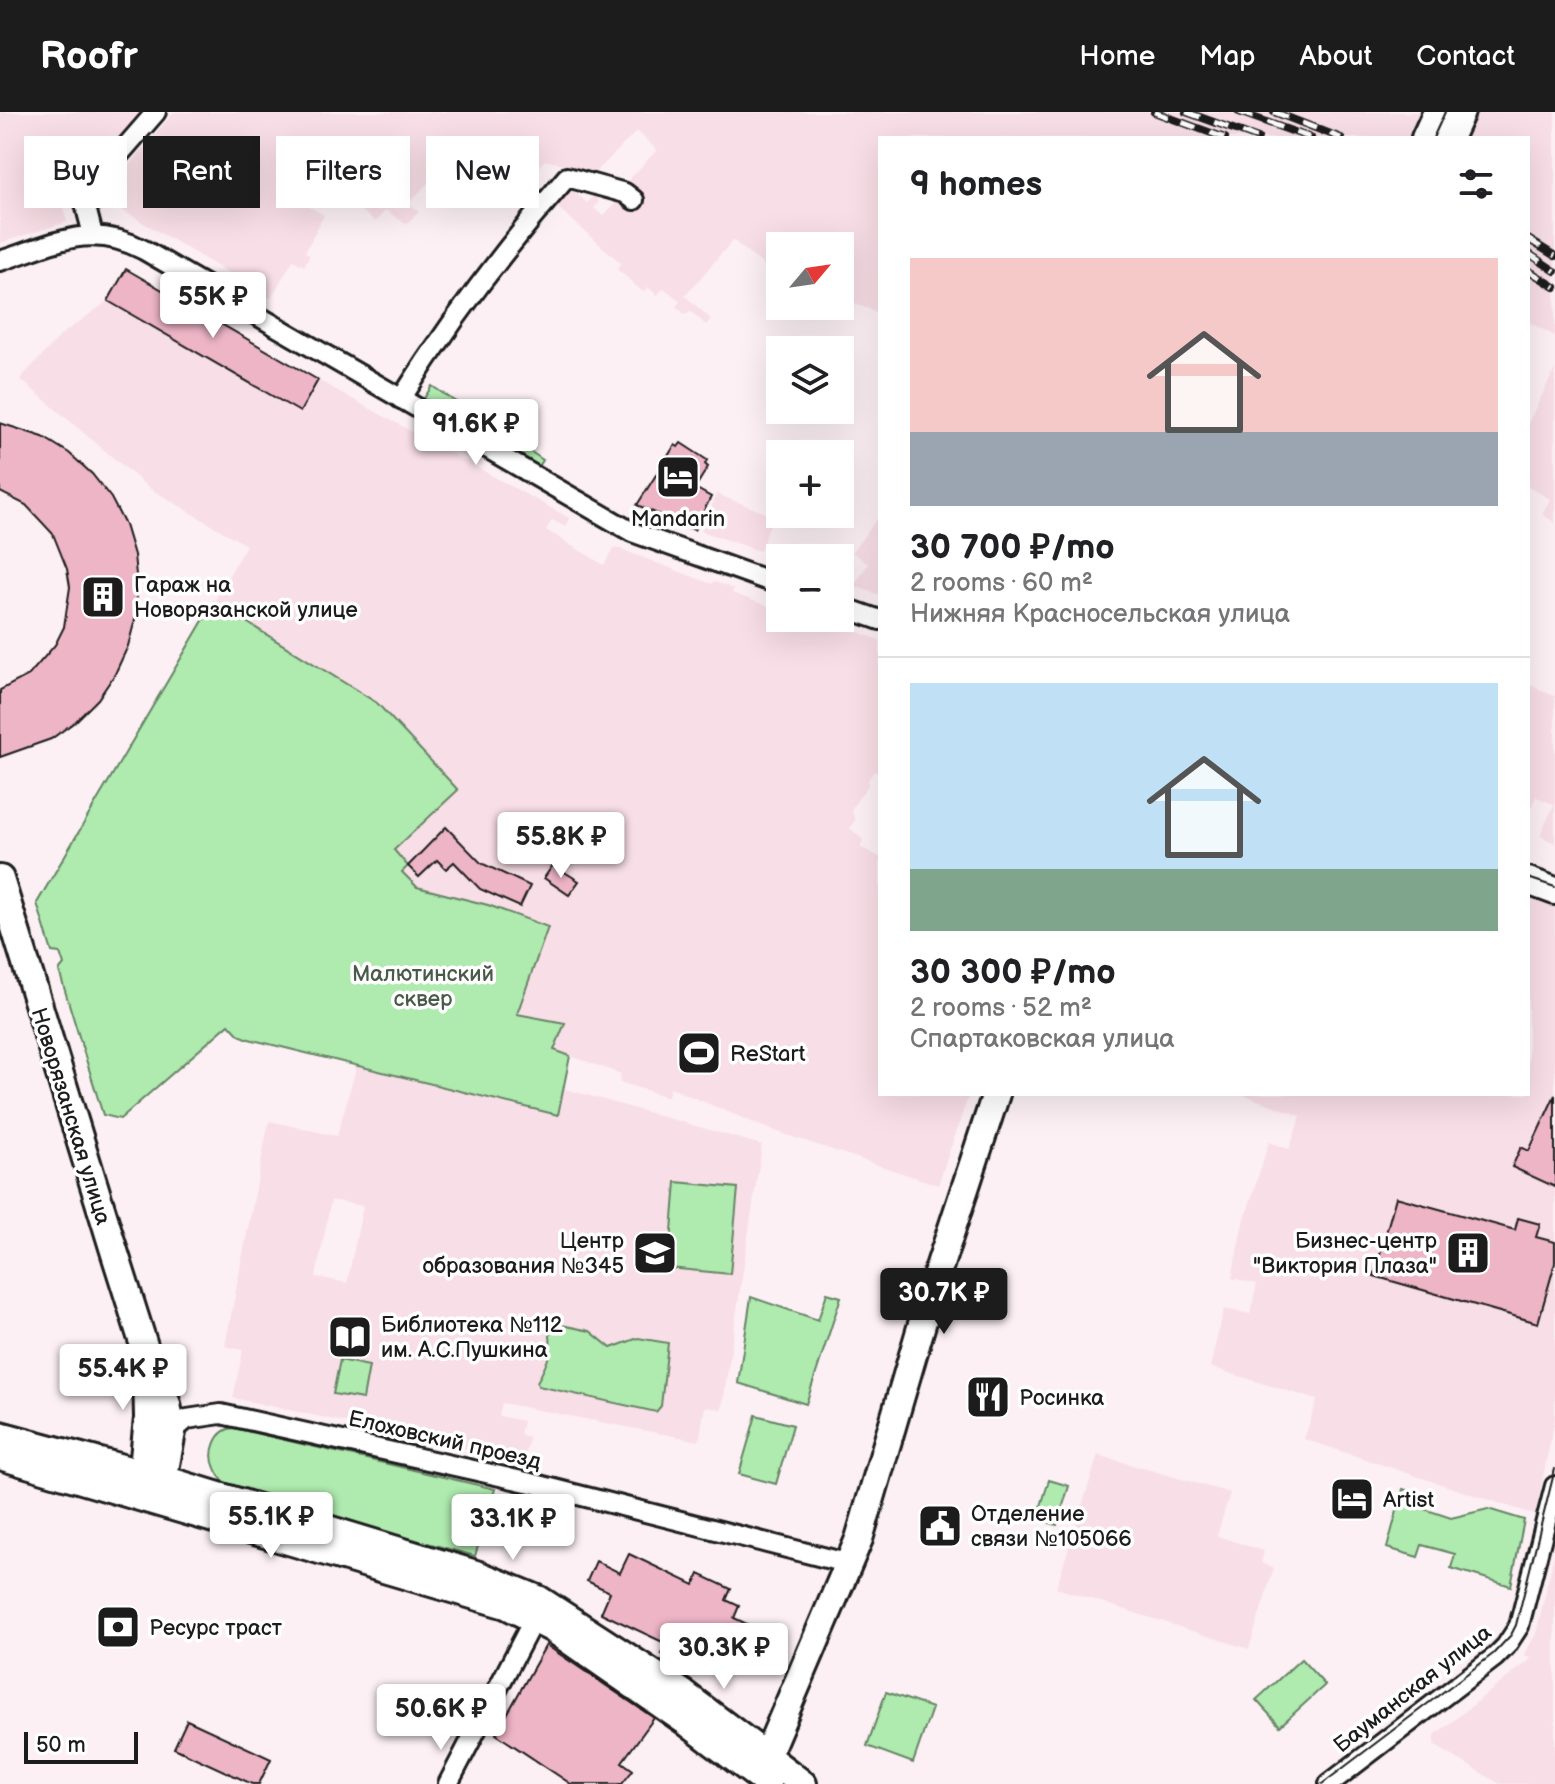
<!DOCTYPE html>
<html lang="en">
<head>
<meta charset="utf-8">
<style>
  body { margin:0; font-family:"Balsamiq Sans",sans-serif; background:#f6f6f6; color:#202124; height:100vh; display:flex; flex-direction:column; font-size:30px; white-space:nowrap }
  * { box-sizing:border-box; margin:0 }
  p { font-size:26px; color:#757577 }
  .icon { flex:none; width:44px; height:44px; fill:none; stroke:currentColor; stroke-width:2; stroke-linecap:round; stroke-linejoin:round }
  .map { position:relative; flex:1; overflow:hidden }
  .details { position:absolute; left:878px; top:24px; width:652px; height:960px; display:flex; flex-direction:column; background:#fff; border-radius:0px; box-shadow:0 8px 32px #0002 }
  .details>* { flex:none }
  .hud { position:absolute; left:24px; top:24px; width:734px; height:72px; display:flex; gap:16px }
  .needle { width:52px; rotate:61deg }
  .fabs { position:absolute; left:766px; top:120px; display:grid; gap:16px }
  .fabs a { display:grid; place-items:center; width:88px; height:88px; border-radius:0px; background:#fff; box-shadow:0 8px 32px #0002; font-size:40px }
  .scale { position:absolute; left:24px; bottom:20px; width:114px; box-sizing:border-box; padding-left:8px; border:4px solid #1c1c1c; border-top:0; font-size:22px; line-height:28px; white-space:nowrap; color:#1c1c1c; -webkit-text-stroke:6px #fff; paint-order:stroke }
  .price { position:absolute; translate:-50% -68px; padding:0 18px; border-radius:8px; background:#fff; color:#222; font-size:26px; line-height:52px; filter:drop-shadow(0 2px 4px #0008) }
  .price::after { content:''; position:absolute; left:50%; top:48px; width:24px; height:18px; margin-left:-12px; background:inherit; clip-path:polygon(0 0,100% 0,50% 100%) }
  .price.on { background:#1c1c1c; color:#fff }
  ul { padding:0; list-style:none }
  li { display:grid; align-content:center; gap:16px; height:424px; padding:0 32px }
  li+li { border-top:2px solid #e0e0e0 }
  li span { display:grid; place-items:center; height:248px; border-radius:0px; color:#555 }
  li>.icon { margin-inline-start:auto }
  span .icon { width:144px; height:144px; fill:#fffc; stroke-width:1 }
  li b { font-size:34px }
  h2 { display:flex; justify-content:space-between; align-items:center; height:96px; padding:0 32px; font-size:34px }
  .pill { padding:0 28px; border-radius:0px; background:#fff; box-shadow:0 8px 32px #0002; font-size:28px; line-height:72px }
  .pill.on { background:#1c1c1c; color:#fff }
  header { display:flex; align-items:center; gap:48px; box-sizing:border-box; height:112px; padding:0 40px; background:#1c1c1c; color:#fff }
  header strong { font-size:38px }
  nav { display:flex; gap:44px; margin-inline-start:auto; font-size:28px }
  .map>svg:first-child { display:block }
  .built { fill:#f8dee6; fill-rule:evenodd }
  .green { fill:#afeaaf; stroke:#668366; stroke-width:2 }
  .building { fill:#eeb5c7; stroke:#1c1c1c; stroke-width:2 }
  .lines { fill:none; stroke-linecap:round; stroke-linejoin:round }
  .street-casing { stroke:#1c1c1c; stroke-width:24 }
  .secondary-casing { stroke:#1c1c1c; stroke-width:32 }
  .street { stroke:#fff; stroke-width:18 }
  .secondary { stroke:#fff; stroke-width:26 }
  .tram { stroke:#1c1c1c; stroke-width:2 }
  .rail-casing { stroke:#1c1c1c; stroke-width:8 }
  .rail { stroke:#fff; stroke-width:5; stroke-dasharray:15; stroke-linecap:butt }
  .labels { text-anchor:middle; stroke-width:7; stroke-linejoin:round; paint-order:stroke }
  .poi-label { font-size:22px; fill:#1c1c1c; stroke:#fff; text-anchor:start }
  .park-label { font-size:22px; fill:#485a48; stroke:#fff }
  .street-label { font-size:22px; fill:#1c1c1c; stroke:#fff }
</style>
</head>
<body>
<header>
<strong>Roofr</strong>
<nav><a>Home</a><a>Map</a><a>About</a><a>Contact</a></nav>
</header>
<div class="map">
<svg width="1555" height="1672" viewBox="0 0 1555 1672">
  <rect width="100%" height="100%" fill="#fcf0f4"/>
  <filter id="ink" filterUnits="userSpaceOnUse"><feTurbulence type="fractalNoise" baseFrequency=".0125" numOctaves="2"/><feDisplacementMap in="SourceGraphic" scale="16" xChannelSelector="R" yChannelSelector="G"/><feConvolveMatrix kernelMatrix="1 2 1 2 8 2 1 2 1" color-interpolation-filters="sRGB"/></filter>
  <g filter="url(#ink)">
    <g class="built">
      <path d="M 0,0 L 143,0 L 92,60 L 58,79 L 67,110 L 0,131 Z"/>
      <path d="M 174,0 L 1555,0 L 1555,224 L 1528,210 L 1528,26 L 880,26 L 880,201 L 840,187 L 840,134 L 780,134 L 780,167 L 733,128 L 685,184 L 711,207 L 706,213 L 690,199 L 686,203 L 676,195 L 680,189 L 664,176 L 657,183 L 648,175 L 643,180 L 617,157 L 621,151 L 555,93 L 570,76 L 587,91 L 594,84 L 599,89 L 594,96 L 603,104 L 622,85 L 625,72 L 657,38 L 637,19 L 596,60 L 545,48 L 526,68 L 491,35 L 488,38 L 479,30 L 476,33 L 469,27 L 409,91 L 419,100 L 406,112 L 385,98 L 376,110 L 316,65 L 319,60 L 305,49 L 282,80 L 324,103 L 305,140 L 310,143 L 304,154 L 293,148 L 271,186 L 110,91 L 108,78 Z"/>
      <path d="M 108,189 L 299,300 L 318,268 L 569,406 L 565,415 L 552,408 L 546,418 L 604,453 L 615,435 L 712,472 L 713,469 L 734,477 L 732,481 L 768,494 L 771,489 L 780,492 L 780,506 L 818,506 L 880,528 L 880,657 L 877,661 L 874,659 L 867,670 L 869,672 L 851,697 L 855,708 L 850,716 L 863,728 L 860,735 L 880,745 L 880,982 L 969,982 L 938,1073 L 766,1016 L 671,976 L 667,985 L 619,970 L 621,962 L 554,938 L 517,903 L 488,793 L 417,775 L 402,759 L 394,738 L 457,677 L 377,591 L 214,490 L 246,433 L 149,376 L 20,267 L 62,222 Z"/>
      <path d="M 1555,257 L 1555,411 L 1542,402 L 1550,387 L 1528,375 L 1528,311 Z"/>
      <path d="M 717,382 L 773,404 L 760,439 L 701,419 Z"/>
      <path d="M 880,403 L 880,483 L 854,474 L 868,452 L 852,440 Z"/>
      <path d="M 1528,572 L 1555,584 L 1555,731 L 1540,724 L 1554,692 L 1536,685 L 1528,702 Z"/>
      <path d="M 1528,787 L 1555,795 L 1555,1307 L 1535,1403 L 1304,1327 L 1317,1288 L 1210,1255 L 1224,1197 L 1250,1202 L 1257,1172 L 1232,1166 L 1241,1119 L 1269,1030 L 1289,1037 L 1301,1004 L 1241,982 L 1528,982 Z"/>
      <path d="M 357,953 L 557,1003 L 562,976 L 762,1033 L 722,1297 L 705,1295 L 699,1329 L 502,1291 L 499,1304 L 523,1309 L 520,1323 L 529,1326 L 524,1349 L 233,1286 L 243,1238 L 225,1234 L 269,1009 L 337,1024 ZM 331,1088 L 363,1094 L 347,1171 L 316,1165 Z"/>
      <path d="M 1098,1343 L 1230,1381 L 1217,1424 L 1264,1439 L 1261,1451 L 1274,1456 L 1249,1537 L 1056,1476 Z"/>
      <path d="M 1555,1439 L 1555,1672 L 1500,1672 L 1434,1633 L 1435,1623 L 1532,1546 L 1524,1543 L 1536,1522 Z"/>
    </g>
    <g class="green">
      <path d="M 432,274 L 543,348 L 537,358 L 423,288 Z"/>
      <path d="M 214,490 L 377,591 L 458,678 L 394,738 L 408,754 L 402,760 L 417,775 L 488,793 L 548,815 L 517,902 L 565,911 L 554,938 L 570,944 L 558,1003 L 249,927 L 239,923 L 229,912 L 120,1007 L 103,1003 L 59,859 L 64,853 L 60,841 L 52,840 L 37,791 Z"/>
      <path d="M 676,1070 L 738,1076 L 730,1162 L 669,1156 Z"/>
      <path d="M 827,1181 L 841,1185 L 806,1292 L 738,1271 L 751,1185 L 818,1208 Z"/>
      <path d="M 552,1211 L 590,1219 L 611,1236 L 638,1226 L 668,1231 L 661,1294 L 656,1300 L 538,1274 L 537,1270 C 549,1249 554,1236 548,1212 Z"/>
      <path d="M 340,1248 L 369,1254 L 363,1287 L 333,1282 Z"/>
      <path d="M 756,1303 L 793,1313 L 776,1372 L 739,1362 Z"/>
      <path d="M 233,1316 L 495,1377 L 475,1444 L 236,1379 C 227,1373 219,1367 215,1356 C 208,1341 215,1318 233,1316 Z"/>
      <path d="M 1049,1368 L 1069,1374 L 1057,1413 L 1037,1407 Z"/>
      <path d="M 1403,1377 L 1410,1379 L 1424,1397 L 1451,1406 L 1488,1397 L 1524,1408 L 1511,1474 L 1451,1456 L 1455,1442 L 1422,1433 L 1418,1445 L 1387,1436 Z"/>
      <path d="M 1301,1547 L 1325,1573 L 1280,1614 L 1256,1588 Z"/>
      <path d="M 886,1580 L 932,1596 L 913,1651 L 867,1634 Z"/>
    </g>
    <g class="building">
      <path d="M 126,157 L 318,268 L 300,300 L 108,189 Z"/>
      <path d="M 0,311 L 43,325 L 69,341 L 92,362 L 111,386 L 125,413 L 134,443 L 137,473 L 136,504 L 128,534 L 115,562 L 98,587 L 76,609 L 51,627 L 0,645 L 0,578 L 29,563 L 55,533 L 64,515 L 70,475 L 67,457 L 53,422 L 26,393 L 0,380 Z"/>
      <path d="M 681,331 L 707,348 L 705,352 L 708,355 L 695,376 L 711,385 L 694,418 L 637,393 L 675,333 L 678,335 Z"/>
      <path d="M 446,715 L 481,751 L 530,774 L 520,795 L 480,777 L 454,750 L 446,757 L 437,748 L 419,765 L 408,754 Z"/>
      <path d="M 553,753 L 579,769 L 569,783 L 544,766 Z"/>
      <path d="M 1555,983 L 1555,1075 L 1512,1055 L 1521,1035 L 1529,1039 Z"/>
      <path d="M 1396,1085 L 1515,1118 L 1518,1106 L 1540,1112 L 1536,1125 L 1555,1130 L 1555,1151 L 1538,1211 L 1374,1164 Z"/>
      <path d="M 629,1442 L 694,1473 L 699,1462 L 731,1477 L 726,1488 L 739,1494 L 734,1506 L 747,1512 L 731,1546 L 718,1539 L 711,1553 L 698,1546 L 694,1556 L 662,1542 L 667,1532 L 601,1501 L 610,1480 L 587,1469 L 596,1449 L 620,1461 Z"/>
      <path d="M 546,1533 L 654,1606 L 622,1650 L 633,1658 L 622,1672 L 571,1672 L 496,1622 Z"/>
      <path d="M 187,1608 L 271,1647 L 259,1672 L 252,1672 L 174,1636 Z"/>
    </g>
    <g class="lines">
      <g class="street-casing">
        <g id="street">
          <path d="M 93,123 L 83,84 L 156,0"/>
          <path d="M 0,149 C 53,132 90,109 144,138 L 632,420 L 780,473"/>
          <path d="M 401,287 C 451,208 506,135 567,65 L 625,81 L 634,88"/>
          <path d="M 840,494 L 880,508"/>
          <path d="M 172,1320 L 187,1307 L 221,1302 L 531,1371 L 850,1452"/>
          <path d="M 448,1672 L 539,1497"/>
          <path d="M 1329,1672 L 1495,1545 L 1506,1534 L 1519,1514 L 1555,1374"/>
        </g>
      </g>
      <g class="secondary-casing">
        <g id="secondary">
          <path d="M 1425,26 L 1437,0"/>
          <path d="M 1449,26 L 1461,0"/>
          <path d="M 0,767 L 115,1142 L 146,1240 L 167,1292 L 172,1320 L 162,1374 L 156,1383"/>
          <path d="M 1528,769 L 1555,779"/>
          <path d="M 0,1323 L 163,1367 L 479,1463 L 538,1487 L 684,1582 L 803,1672"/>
          <path d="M 0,1344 L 506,1493 L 553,1517 L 684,1608 L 768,1672"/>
          <path d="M 141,1376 L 148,1306 L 147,1260"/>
          <path d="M 761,1657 L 859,1427 L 934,1171 L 996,982"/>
        </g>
      </g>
      <use href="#street" class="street"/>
      <use href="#secondary" class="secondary"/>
      <g class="tram">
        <path d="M 1433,26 L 1445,0"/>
        <path d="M 1528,766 L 1555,775"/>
        <path d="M 1322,1672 L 1493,1542 L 1511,1523 L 1516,1513 L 1555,1357"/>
      </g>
      <g class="rail-casing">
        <g id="rail">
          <path d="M 1154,0 L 1225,26"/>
          <path d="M 1186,0 L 1258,26"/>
          <path d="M 1239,0 L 1311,26"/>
          <path d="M 1274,0 L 1341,26"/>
          <path d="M 1528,127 L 1555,144"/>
          <path d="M 1528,141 L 1555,159"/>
          <path d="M 1528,158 L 1555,175"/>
        </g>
      </g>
      <use href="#rail" class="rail"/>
    </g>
  </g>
  <defs>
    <g id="hotel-square" transform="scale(2.3)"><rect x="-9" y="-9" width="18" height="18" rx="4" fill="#1c1c1c" stroke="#fff"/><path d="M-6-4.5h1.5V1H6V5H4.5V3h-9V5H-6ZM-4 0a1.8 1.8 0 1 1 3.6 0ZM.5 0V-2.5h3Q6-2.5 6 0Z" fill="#fff"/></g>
    <g id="building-square" transform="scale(2.3)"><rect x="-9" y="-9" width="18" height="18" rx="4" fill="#1c1c1c" stroke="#fff"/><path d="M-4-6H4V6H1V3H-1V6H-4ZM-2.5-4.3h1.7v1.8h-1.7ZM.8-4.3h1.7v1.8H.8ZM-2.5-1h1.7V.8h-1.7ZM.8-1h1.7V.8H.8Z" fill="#fff"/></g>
    <g id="stadium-square" transform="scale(2.3)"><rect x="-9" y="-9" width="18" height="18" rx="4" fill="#1c1c1c" stroke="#fff"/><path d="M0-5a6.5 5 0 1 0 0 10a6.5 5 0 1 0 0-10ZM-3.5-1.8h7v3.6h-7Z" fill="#fff"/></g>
    <g id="school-square" transform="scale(2.3)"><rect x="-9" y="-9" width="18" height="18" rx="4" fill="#1c1c1c" stroke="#fff"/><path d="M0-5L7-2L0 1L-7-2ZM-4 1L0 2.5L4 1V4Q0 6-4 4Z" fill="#fff"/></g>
    <g id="library-square" transform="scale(2.3)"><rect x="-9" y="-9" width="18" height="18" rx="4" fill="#1c1c1c" stroke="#fff"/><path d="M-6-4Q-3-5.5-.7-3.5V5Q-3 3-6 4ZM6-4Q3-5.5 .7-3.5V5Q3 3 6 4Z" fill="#fff"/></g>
    <g id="restaurant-square" transform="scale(2.3)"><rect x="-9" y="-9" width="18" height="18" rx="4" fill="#1c1c1c" stroke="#fff"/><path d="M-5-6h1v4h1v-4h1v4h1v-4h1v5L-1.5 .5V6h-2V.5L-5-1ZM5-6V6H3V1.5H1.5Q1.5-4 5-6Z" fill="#fff"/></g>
    <g id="civic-square" transform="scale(2.3)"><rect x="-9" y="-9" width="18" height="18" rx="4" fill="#1c1c1c" stroke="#fff"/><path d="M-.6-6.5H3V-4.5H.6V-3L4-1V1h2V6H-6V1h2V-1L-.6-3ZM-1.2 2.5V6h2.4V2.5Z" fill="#fff"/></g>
    <g id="bank-square" transform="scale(2.3)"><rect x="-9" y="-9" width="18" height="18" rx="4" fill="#1c1c1c" stroke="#fff"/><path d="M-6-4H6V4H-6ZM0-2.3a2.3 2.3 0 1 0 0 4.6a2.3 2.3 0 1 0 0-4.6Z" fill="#fff"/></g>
  </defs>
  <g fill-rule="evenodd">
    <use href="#hotel-square" x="678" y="365"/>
    <use href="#building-square" x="103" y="485"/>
    <use href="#stadium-square" x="699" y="941"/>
    <use href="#school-square" x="655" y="1141"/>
    <use href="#building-square" x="1468" y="1141"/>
    <use href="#library-square" x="350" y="1225"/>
    <use href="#restaurant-square" x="988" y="1285"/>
    <use href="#hotel-square" x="1352" y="1387"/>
    <use href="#civic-square" x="940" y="1414"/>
    <use href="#bank-square" x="118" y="1515"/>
  </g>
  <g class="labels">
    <g class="poi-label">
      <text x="678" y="414" text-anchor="middle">Mandarin</text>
      <text x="134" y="480">Гараж на<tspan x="134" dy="25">Новорязанской улице</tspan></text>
      <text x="730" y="949">ReStart</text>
      <text x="624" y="1136" text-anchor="end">Центр<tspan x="624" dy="25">образования №345</tspan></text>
      <text x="1437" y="1136" text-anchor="end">Бизнес-центр<tspan x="1437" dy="25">"Виктория Плаза"</tspan></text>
      <text x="381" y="1220">Библиотека №112<tspan x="381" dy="25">им. А.С.Пушкина</tspan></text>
      <text x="1019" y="1293">Росинка</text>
      <text x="1383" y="1395">Artist</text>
      <text x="971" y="1409">Отделение<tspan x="971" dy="25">связи №105066</tspan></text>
      <text x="149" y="1523">Ресурс траст</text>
    </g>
    <g class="park-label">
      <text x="423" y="869">Малютинский<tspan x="423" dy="25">сквер</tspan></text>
    </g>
    <g class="street-label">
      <text transform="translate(72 1004) rotate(73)" y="8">Новорязанская улица</text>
      <text transform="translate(445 1327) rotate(13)" y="8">Елоховский проезд</text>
      <text transform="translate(1412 1576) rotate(-38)" y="8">Бауманская улица</text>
    </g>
  </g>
</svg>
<div class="fabs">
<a><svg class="needle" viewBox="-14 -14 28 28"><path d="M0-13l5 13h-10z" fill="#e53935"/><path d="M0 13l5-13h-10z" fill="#757577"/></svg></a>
<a><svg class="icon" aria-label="layers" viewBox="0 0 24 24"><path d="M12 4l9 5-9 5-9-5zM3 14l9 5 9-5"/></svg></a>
<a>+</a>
<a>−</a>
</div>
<div class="scale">50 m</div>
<b class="price" style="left:213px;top:228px">55K ₽</b>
<b class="price" style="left:476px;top:355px">91.6K ₽</b>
<b class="price" style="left:561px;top:768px">55.8K ₽</b>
<b class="price on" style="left:944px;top:1224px">30.7K ₽</b>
<b class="price" style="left:123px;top:1300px">55.4K ₽</b>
<b class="price" style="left:271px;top:1448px">55.1K ₽</b>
<b class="price" style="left:513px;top:1450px">33.1K ₽</b>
<b class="price" style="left:724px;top:1579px">30.3K ₽</b>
<b class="price" style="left:441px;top:1640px">50.6K ₽</b>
<div class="hud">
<a class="pill">Buy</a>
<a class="pill on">Rent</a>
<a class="pill">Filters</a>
<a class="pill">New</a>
</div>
<section class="details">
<h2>9 homes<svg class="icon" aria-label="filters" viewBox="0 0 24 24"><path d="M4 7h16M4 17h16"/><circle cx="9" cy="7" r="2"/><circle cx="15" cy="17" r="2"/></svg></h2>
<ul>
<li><span style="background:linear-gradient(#f6c9c9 70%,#9aa5b1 0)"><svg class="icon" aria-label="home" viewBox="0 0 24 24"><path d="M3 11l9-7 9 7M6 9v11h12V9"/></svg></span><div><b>30 700 ₽/mo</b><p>2 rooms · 60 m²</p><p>Нижняя Красносельская улица</p></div></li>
<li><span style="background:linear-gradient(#bfe0f5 75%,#7fa58c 0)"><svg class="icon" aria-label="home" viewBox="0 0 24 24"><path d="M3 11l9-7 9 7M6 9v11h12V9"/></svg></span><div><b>30 300 ₽/mo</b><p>2 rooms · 52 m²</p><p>Спартаковская улица</p></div></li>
</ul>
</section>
</div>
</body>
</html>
